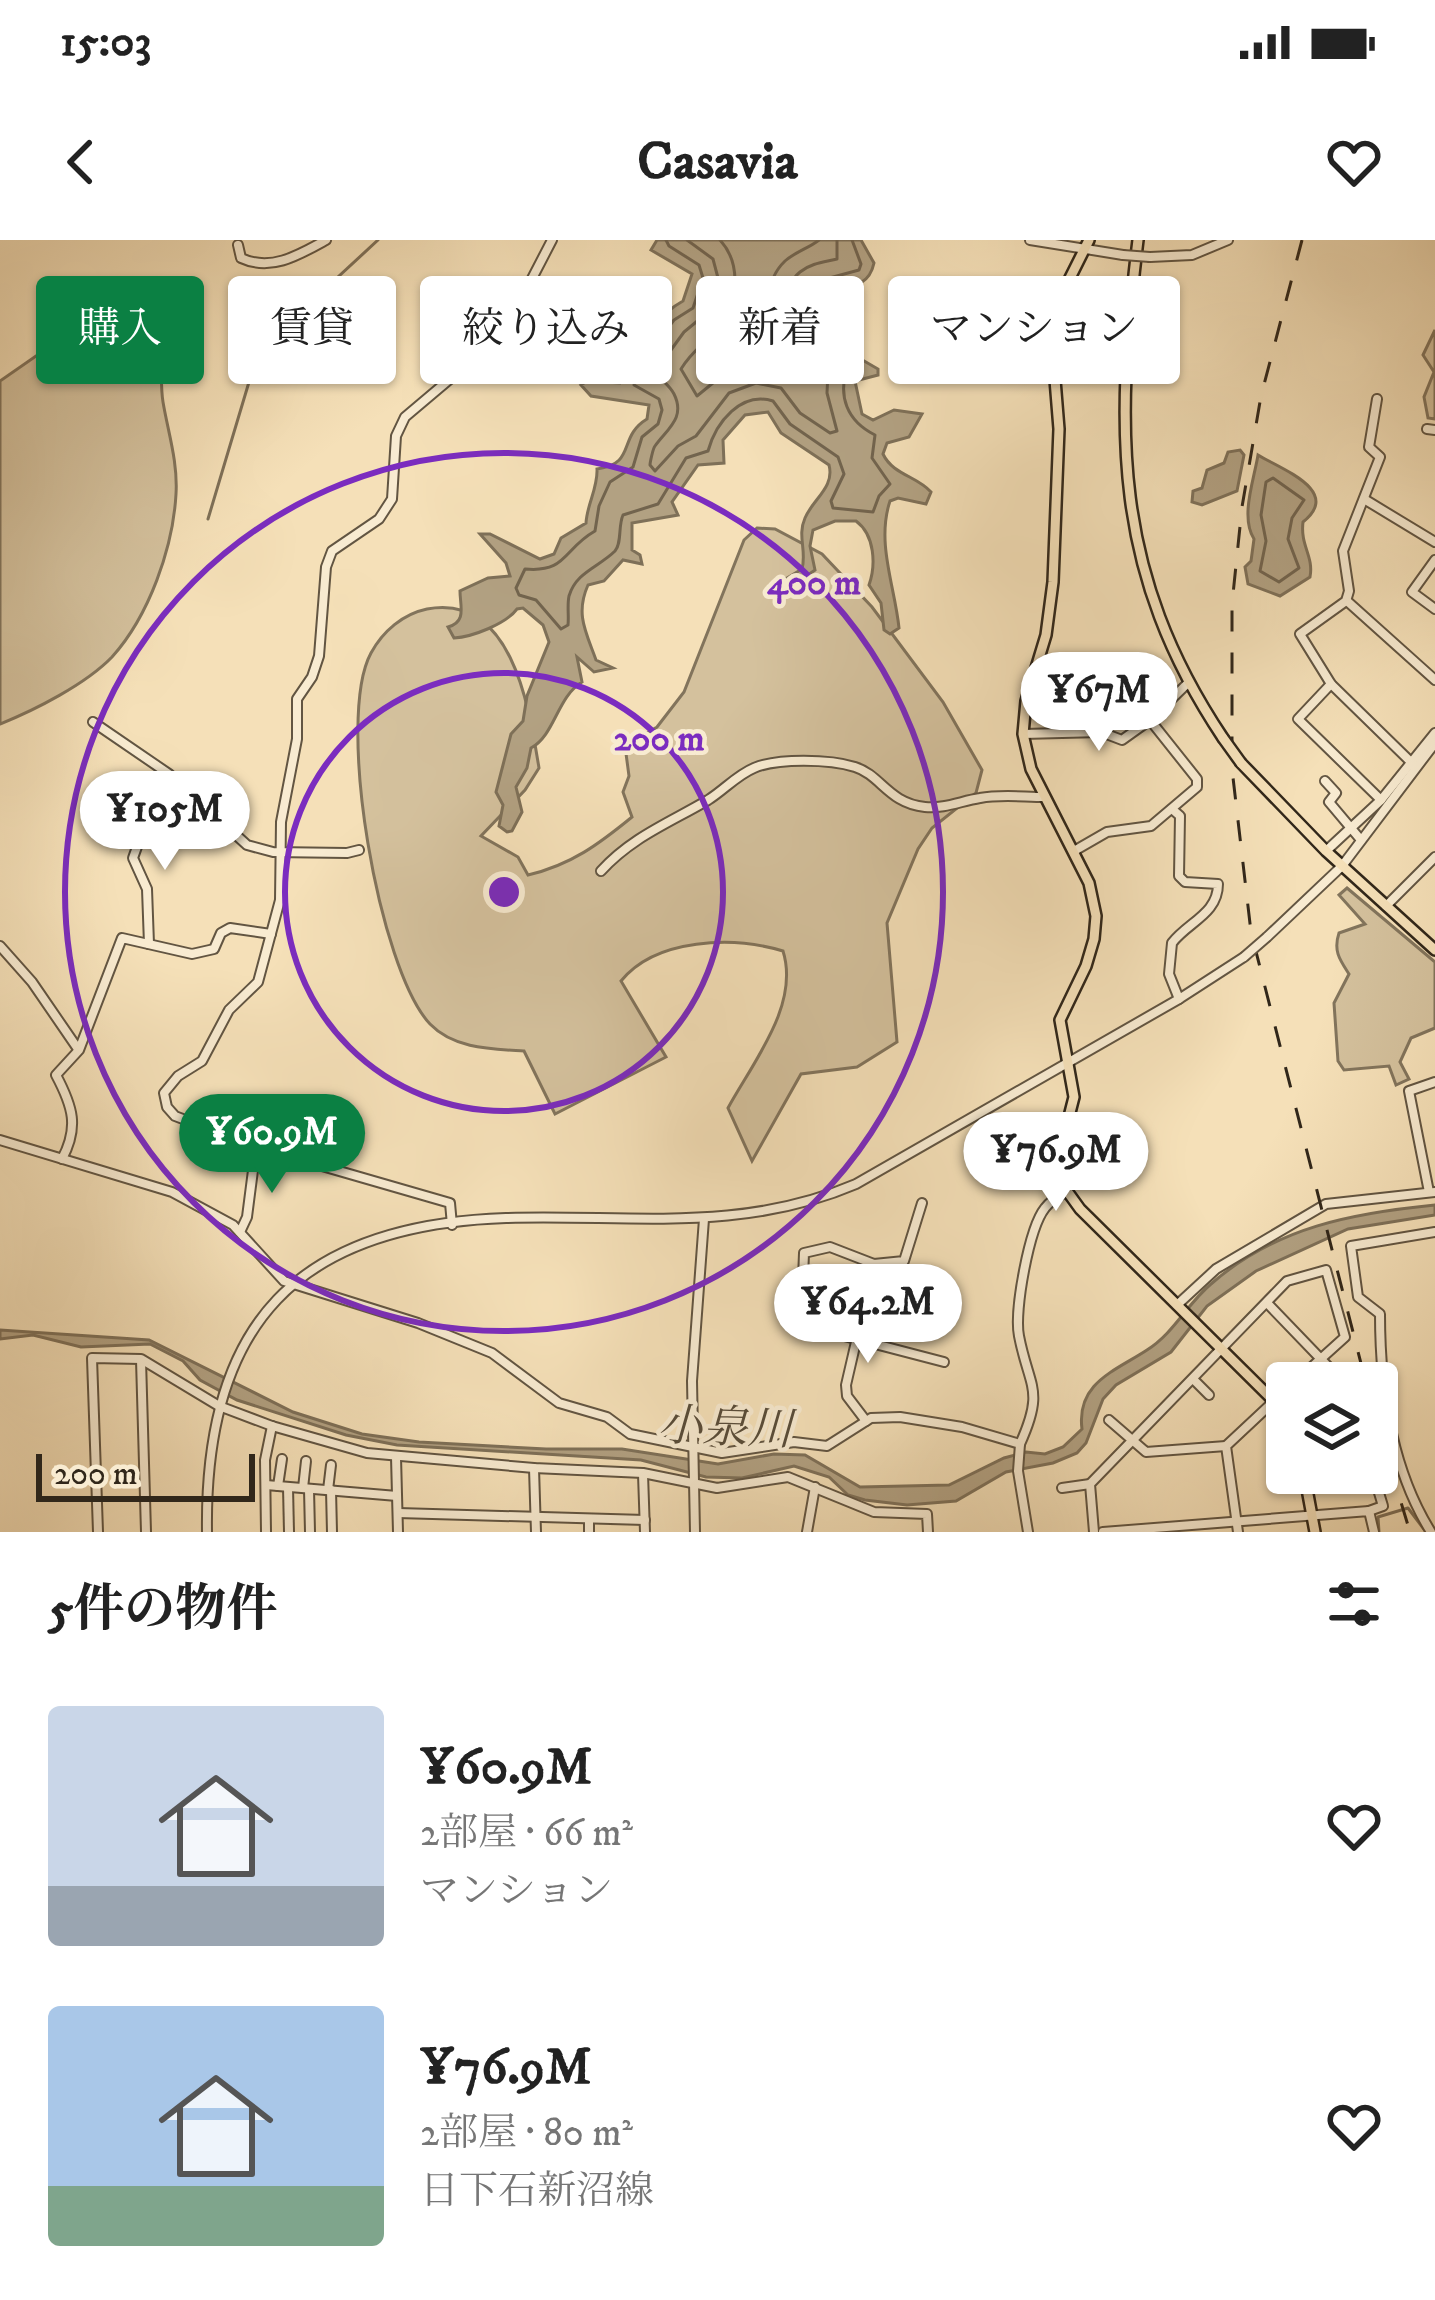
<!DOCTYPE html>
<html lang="ja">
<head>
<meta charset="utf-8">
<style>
  body { margin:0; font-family:"IM FELL DW Pica","Noto Serif JP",serif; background:#f6f6f6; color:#222; height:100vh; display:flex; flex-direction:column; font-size:45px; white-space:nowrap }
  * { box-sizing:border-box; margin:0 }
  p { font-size:39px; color:#767676 }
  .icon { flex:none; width:66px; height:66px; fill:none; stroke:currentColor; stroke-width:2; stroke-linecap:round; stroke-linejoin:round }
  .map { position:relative; height:1292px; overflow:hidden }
  .drawer { display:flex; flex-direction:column; background:#fff; flex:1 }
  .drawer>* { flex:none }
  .banner { position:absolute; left:36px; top:36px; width:1365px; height:108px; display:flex; gap:24px }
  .buttons { position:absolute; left:1266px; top:1122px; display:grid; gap:24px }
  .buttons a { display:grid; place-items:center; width:132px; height:132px; border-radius:12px; background:#fff; box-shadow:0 3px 9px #0004; font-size:60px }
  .scale { position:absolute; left:36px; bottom:30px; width:219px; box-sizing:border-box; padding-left:12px; border:6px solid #31271a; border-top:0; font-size:33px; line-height:42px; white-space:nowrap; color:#31271a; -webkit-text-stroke:9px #f8ebd1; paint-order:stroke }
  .price { position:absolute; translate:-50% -102px; padding:0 27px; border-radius:42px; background:#fff; color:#222; font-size:39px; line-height:78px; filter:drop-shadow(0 3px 6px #0008) }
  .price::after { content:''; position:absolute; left:50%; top:72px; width:36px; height:27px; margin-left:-18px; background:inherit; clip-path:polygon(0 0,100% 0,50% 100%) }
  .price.on { background:#0b8043; color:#fff }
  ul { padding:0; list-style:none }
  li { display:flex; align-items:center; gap:36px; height:300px; padding:0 48px }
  li span { display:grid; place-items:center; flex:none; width:336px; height:240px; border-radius:12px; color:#555 }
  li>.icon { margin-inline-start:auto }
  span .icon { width:144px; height:144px; fill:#fffc; stroke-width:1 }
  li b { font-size:51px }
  h2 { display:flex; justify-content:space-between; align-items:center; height:144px; padding:0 48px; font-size:51px }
  .chip { padding:0 42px; border-radius:12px; background:#fff; box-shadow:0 3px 9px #0004; font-size:42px; line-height:108px }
  .chip.on { background:#0b8043; color:#fff }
  .status { display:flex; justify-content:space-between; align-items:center; height:84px; padding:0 60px; background:#fff; direction:ltr }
  .status svg { height:33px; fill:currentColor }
  header { display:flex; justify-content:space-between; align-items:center; height:156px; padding:0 48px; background:#fff; font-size:54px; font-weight:700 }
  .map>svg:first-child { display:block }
  .green { fill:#d4c19d; stroke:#82745c; stroke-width:3 }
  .water { fill:#b2a182; stroke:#7e7058; stroke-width:3 }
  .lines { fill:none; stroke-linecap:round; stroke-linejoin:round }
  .shore { stroke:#72644e; stroke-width:3 }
  .stream { stroke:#7e7058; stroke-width:3 }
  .minor-casing { stroke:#625542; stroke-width:12 }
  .major-casing { stroke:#31271a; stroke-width:14 }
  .minor { stroke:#f8ebd1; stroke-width:8 }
  .major { stroke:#f5e0b8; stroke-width:9 }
  .rail { stroke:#31271a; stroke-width:3; stroke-dasharray:21 21; stroke-linecap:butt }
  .minor-bridge-casing { stroke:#625542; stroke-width:12; stroke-linecap:butt }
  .major-bridge-casing { stroke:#31271a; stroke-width:14; stroke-linecap:butt }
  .minor-bridge { stroke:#f8ebd1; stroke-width:8 }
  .major-bridge { stroke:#f5e0b8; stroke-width:9 }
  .ring { fill:none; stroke:#7b2cbf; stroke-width:6 }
  .labels { text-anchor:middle; stroke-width:9; stroke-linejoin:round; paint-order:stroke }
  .water-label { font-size:45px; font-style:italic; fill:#584c39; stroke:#f8ebd1 }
  .centre { fill:#7b2cbf; stroke:#f8ebd1; stroke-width:6 }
  .ring-label { font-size:36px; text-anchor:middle; font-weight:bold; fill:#7b2cbf; stroke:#f8ebd1; stroke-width:9; stroke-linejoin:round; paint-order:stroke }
</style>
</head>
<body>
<div class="status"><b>15:03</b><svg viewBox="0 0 49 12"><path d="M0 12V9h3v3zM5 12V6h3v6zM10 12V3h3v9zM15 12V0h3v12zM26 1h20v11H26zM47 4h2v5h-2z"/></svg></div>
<header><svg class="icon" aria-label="back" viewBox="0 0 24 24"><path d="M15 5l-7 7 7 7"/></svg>Casavia<svg class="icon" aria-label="heart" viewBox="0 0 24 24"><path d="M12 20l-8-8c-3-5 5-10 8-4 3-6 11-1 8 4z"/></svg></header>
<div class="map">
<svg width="1435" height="1292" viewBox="0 0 1435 1292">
  <rect width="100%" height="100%" fill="#f5e0b8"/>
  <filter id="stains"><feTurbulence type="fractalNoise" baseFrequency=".00167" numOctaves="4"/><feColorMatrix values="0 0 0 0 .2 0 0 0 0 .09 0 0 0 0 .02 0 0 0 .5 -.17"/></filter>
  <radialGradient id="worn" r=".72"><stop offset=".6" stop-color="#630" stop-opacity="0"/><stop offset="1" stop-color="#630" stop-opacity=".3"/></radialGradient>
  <g class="green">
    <path d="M 75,57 L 137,98 L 162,106 C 162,124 160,144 163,162 C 168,192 178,222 176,254 C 173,308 149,376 112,417 C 86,444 35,470 0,484 L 0,141 L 39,114 Z"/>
    <path d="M 1435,90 L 1435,179 L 1428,178 L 1424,157 L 1434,132 L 1423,115 Z"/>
    <path d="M 757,288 L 775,289 L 822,314 L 872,367 L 943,462 L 982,530 L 976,553 L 932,588 L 918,609 L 887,683 L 897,802 L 857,827 L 801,834 L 752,921 L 728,868 C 753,822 800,765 783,711 C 733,696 656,698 621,741 L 666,817 L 555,874 L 524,811 C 492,809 454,809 430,784 C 379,730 335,479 371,413 C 383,391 403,374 427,369 C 512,353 529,467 539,528 L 525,550 L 481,596 L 518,617 L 528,635 C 571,625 599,604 632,577 L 623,552 L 629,536 L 625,506 L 657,487 L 684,452 L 744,300 Z"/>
    <path d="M 1347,648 L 1435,722 L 1435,788 L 1411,798 L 1400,822 L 1409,839 L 1396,845 L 1389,826 L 1344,830 L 1338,821 L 1334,763 L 1349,734 C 1340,720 1333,711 1339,693 L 1365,684 L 1339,655 Z"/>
  </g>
  <g class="water">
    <path d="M 657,0 L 861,0 L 874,23 C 867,55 839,42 816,54 C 813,67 818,91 828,100 L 878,129 L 878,135 L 855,141 L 862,174 L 873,180 L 894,170 L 922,174 L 909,197 L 887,203 L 883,214 C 893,235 917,236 931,252 L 926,264 L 898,258 L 890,261 C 876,303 895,347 899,388 L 890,394 L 884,390 L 881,363 L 869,345 C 876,325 875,295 856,281 L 835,281 L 813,290 L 810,306 L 815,330 L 798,342 L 787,343 L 787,338 L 802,329 C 807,311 797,296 805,278 C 813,259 835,247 829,225 L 781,193 L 768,172 L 745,175 L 723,200 L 724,223 L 698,225 L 672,262 L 678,275 L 632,283 L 632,310 L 640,315 L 642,324 L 623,320 L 604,341 L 588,345 C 575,374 586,392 596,420 L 613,428 L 594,432 L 577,417 L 582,442 C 557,457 555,495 531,508 L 527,528 L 516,547 L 522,572 L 512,591 L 507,592 L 499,586 L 503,565 L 496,552 L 511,494 L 523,481 L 527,456 L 549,402 L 543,385 L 523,368 L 517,369 C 506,384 472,397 454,398 L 448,387 C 467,382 460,366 460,351 L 488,338 L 510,336 L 506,323 L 480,294 L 490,294 L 540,319 L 554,314 L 561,298 L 586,283 C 587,264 598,248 597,229 C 637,224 617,197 647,179 L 649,165 L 591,156 L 581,145 L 587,141 L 620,143 C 633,114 653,77 683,61 L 692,34 L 651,10 Z"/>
    <path d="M 1240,210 L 1244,215 L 1237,251 L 1202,265 L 1192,262 L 1193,251 L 1202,248 L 1207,230 L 1224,223 L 1228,212 Z"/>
    <path d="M 1258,215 C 1283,230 1342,251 1303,282 C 1300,306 1314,316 1310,337 L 1280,356 L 1248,344 L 1245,327 L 1251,321 L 1254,299 C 1240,277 1254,240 1258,215 Z"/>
    <path d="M 1435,965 L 1435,975 L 1348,989 L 1256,1031 L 1207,1066 L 1171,1112 L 1116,1145 L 1103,1159 L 1086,1203 L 1077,1213 L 1053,1223 L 1006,1232 L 956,1261 L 907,1265 L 865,1260 L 848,1255 L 829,1237 L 794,1226 L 742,1238 L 706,1237 L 641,1220 L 397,1205 L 346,1195 L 237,1160 L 200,1140 L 183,1121 L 150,1104 L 81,1107 L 33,1095 L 0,1099 L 0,1090 L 149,1100 L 293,1172 L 362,1194 L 419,1202 L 546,1209 L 622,1209 L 718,1224 L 774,1214 L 805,1215 L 860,1247 L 949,1245 L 1004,1218 L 1026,1212 L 1045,1214 L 1063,1207 L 1082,1189 C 1076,1143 1115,1131 1147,1110 C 1174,1093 1187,1064 1211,1044 C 1276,987 1353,973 1435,965 Z"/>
  </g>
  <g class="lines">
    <g class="shore">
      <path d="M 666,0 L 669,6 L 699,25 L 703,38 L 693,68 L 674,80 L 639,125 L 634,145 L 659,159 L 662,170 L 658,184 L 642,197 L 633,227 L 610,242 L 599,266 L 595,291 C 563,309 567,333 525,329 L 516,348 L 519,355 L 536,360 L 561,389 L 568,385 C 569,376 567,365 569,356 C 576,332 599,327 615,311 C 622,303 618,286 623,275 L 658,264 L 686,218 L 708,211 C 716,182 741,151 773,161 L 790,184 L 838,217 L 844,234 L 831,261 L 833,268 L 873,272 L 879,256 L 890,244 L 872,218 L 875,195 C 847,181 837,156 848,126 L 812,102 L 802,63 L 811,43 L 859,30 L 861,24 L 852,0"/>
      <path d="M 687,0 L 713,19 L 718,38 L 707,73 L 684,92 L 655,132 C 660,140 669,144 674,154 C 686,178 667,189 655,206 C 653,208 650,223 650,225 L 655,231 L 678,206 L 696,196 L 729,153 L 756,143 L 781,148 L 800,173 L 830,193 L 837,191 L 827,153 L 828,132 C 820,127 811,123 804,115 C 788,97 779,49 800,32 C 811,23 825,22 837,19 L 837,0"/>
      <path d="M 720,0 C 743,25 738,68 715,92 C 701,107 693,110 681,129 L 697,156 L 719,138 L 741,128 L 783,125 C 780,92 753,52 785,21 C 795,12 809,8 819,0"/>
      <path d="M 1273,238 L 1304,260 L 1292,278 L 1288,299 L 1299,328 L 1279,342 L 1260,331 L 1266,301 L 1261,275 L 1266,242 Z"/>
    </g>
    <g class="stream">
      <path d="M 208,279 L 249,142 L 279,114 L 286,85 L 378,0"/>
      <path d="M 1379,1292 L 1378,1277 L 1408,1268 L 1426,1292"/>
    </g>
    <g class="minor-casing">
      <g id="minor">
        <path d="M 1030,0 L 1123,15"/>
        <path d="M 238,5 L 241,18 C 271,32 299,15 326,0"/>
        <path d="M 1150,17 L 1192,15 L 1228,0"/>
        <path d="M 1377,159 L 1369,207 L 1380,217 L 1343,311 L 1349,351 L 1346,361 L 1300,394 L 1331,444 L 1412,523"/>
        <path d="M 1427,189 L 1435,190"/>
        <path d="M 1364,259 L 1435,302"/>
        <path d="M 1435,320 L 1412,352 L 1435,369"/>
        <path d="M 1347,361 L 1435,440"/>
        <path d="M 1331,444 L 1298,479 L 1381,560"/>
        <path d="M 93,482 L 169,534 L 247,605 L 273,612 L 347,613 L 359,610"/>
        <path d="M 1023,494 L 1101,492 L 1122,500 L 1150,480"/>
        <path d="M 1325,541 L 1336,553 L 1329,562 L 1361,600"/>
        <path d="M 1172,569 L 1180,576 L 1179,636 L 1185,642 L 1218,644 C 1218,674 1188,682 1172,703 L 1169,734 L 1179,759"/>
        <path d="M 1074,611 L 1107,592 L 1151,586 L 1197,547 L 1197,539 L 1150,480 L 1189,442"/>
        <path d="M 1326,611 L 1381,560 L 1435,493"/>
        <path d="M 601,631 C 632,597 669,583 708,560 C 724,550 737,535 754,528 C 777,518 830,519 855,527 C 881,535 888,563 925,567 C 944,569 961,561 980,558 C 1001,554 1023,557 1045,557"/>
        <path d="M 1386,666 L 1435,617"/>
        <path d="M 1267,697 L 1342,626 L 1435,503"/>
        <path d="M 149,704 L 147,649 L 133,618 L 155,557"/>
        <path d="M 0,706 L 32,742 L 78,809"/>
        <path d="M 0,900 L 172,952 L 233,985 L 284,1041 L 418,1083 L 492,1113 L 559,1163 L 607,1177 L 630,1194 L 722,1213 L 794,1202 L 827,1206 L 871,1178 L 900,1177 L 962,1187 L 1020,1204 L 1018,1231 L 1028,1292"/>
        <path d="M 62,919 C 79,887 73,867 56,835 L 79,810 L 122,698 L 192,714 L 214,709 L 221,693 L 230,688 L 271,694"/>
        <path d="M 1429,952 L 1409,851 L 1435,842"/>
        <path d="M 452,985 L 450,963 L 256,907 L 175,876 L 167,867 L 164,853 L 178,836 L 202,821 L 229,770 L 258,742 L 280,660 L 281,582 L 297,499 L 297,459 L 312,437 L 319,416 L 326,327 L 332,311 L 379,279 L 392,259 L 396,196 L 405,177 L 495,101 L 510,81 L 552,0"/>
        <path d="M 240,992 L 247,977 L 256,907"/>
        <path d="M 1267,1063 L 1344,1143"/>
        <path d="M 895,1065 L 803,1039 L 804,1013 L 830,1007 L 874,1024 L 904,1021 L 922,963"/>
        <path d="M 1177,1065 L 1216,1029 L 1326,964 L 1435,952"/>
        <path d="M 802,1085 L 944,1122"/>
        <path d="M 141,1120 L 146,1292"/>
        <path d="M 1193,1139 L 1209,1155"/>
        <path d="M 1109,1180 L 1146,1212 L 1226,1206"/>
        <path d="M 866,1181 L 847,1156 L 846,1145 L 874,1024"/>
        <path d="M 1020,1204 C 1045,1149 1029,1148 1019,1096 C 1014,1071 1029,988 1045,968 C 1050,961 1060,955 1067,951"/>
        <path d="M 396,1217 L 398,1292"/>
        <path d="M 534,1228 L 536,1292"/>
        <path d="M 643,1234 L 645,1292"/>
        <path d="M 266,1245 L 397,1256"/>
        <path d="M 278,1246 L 282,1219"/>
        <path d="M 288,1247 L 289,1292"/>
        <path d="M 303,1248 L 306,1221"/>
        <path d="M 1062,1248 L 1090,1244"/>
        <path d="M 309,1249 L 310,1292"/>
        <path d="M 328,1250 L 331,1225"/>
        <path d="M 331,1250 L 332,1292"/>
        <path d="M 1369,1271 L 1383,1266 L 1373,1233"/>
        <path d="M 398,1273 L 645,1280"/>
        <path d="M 589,1280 L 589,1292"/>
        <path d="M 98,1292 L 92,1118 L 141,1119 L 219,1166 L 272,1186 L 367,1213 L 534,1228 L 643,1233 L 717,1248 L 788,1237 L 874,1272 L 927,1274 L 928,1292"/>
        <path d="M 207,1292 C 204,1084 297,985 506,978 C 629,974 739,994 856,944 L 1179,759 L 1244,717"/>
        <path d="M 266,1292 L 265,1220 L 272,1186"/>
        <path d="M 695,1292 L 692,1141 L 704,979"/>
        <path d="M 807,1292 L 815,1247"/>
        <path d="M 1094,1292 L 1090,1244 L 1287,1041 L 1326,1030 L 1345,1097 L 1294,1143"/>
        <path d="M 1103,1292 L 1369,1271 L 1374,1292"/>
        <path d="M 1238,1292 L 1226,1206 L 1287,1149"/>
        <path d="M 1431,1292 C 1391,1228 1380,1149 1380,1074 L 1358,1057 L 1351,1006 L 1435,992"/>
      </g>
    </g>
    <g class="major-casing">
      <g id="major">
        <path d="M 1089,0 L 1050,78 L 1059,189 L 1053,342 L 1046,395 L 1026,461 L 1023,494 L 1031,529 L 1089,643 L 1096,676 L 1094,699 L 1086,726 L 1060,780 L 1074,857 L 1061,908 L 1061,931 L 1067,951 L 1080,969 L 1274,1161 L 1287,1181"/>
        <path d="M 1138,0 C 1115,190 1112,332 1223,498"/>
        <path d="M 1241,523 L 1326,611 L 1435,710"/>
        <path d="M 1304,1233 L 1315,1292"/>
      </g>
    </g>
    <use href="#minor" class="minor"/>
    <use href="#major" class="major"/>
    <g class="rail">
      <path d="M 1302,0 L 1261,156 L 1242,267 L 1232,364 L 1232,529 L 1251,692 L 1366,1143"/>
      <path d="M 1377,1183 L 1410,1292"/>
    </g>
    <g class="minor-bridge-casing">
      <g id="minor-bridge">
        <path d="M 1123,15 L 1150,17"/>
        <path d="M 1244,717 L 1267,697"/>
      </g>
    </g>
    <g class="major-bridge-casing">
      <path id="major-bridge" d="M 1223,498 L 1241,523"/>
    </g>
    <use href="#minor-bridge" class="minor-bridge"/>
    <use href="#major-bridge" class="major-bridge"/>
  </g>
  <g class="ring">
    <circle cx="504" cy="652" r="219"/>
    <circle cx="504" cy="652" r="439"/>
  </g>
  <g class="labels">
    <g class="water-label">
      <text transform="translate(725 1186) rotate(2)" y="16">小泉川</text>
    </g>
  </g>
  <circle cx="504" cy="652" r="18" class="centre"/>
  <g class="ring-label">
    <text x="814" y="354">400 m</text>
    <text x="659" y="510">200 m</text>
  </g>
  <rect width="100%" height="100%" filter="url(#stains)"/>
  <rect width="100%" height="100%" fill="url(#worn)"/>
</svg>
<div class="buttons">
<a><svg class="icon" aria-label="layers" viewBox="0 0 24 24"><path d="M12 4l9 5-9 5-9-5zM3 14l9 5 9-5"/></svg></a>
</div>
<div class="scale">200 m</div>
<b class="price" style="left:1099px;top:514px">¥67M</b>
<b class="price" style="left:165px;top:633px">¥105M</b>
<b class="price on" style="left:272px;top:956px">¥60.9M</b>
<b class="price" style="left:1056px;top:974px">¥76.9M</b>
<b class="price" style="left:868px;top:1126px">¥64.2M</b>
<div class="banner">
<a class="chip on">購入</a>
<a class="chip">賃貸</a>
<a class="chip">絞り込み</a>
<a class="chip">新着</a>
<a class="chip">マンション</a>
</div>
</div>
<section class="drawer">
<h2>5件の物件<svg class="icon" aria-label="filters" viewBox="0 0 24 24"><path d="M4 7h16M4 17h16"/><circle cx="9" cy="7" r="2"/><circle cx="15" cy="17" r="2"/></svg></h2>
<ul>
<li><span style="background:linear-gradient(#c9d6e8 75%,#9aa5b1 0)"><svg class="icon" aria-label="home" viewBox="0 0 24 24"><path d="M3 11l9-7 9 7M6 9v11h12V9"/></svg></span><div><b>¥60.9M</b><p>2部屋 · 66 m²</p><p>マンション</p></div><svg class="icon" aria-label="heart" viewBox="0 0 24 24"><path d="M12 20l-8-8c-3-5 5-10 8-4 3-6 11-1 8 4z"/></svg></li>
<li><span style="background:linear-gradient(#a9c7e8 75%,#7fa58c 0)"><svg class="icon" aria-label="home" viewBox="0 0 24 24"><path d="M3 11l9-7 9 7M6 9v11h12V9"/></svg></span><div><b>¥76.9M</b><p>2部屋 · 80 m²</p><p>日下石新沼線</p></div><svg class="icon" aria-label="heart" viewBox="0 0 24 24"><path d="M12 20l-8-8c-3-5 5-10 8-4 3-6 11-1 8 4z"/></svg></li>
</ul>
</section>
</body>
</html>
